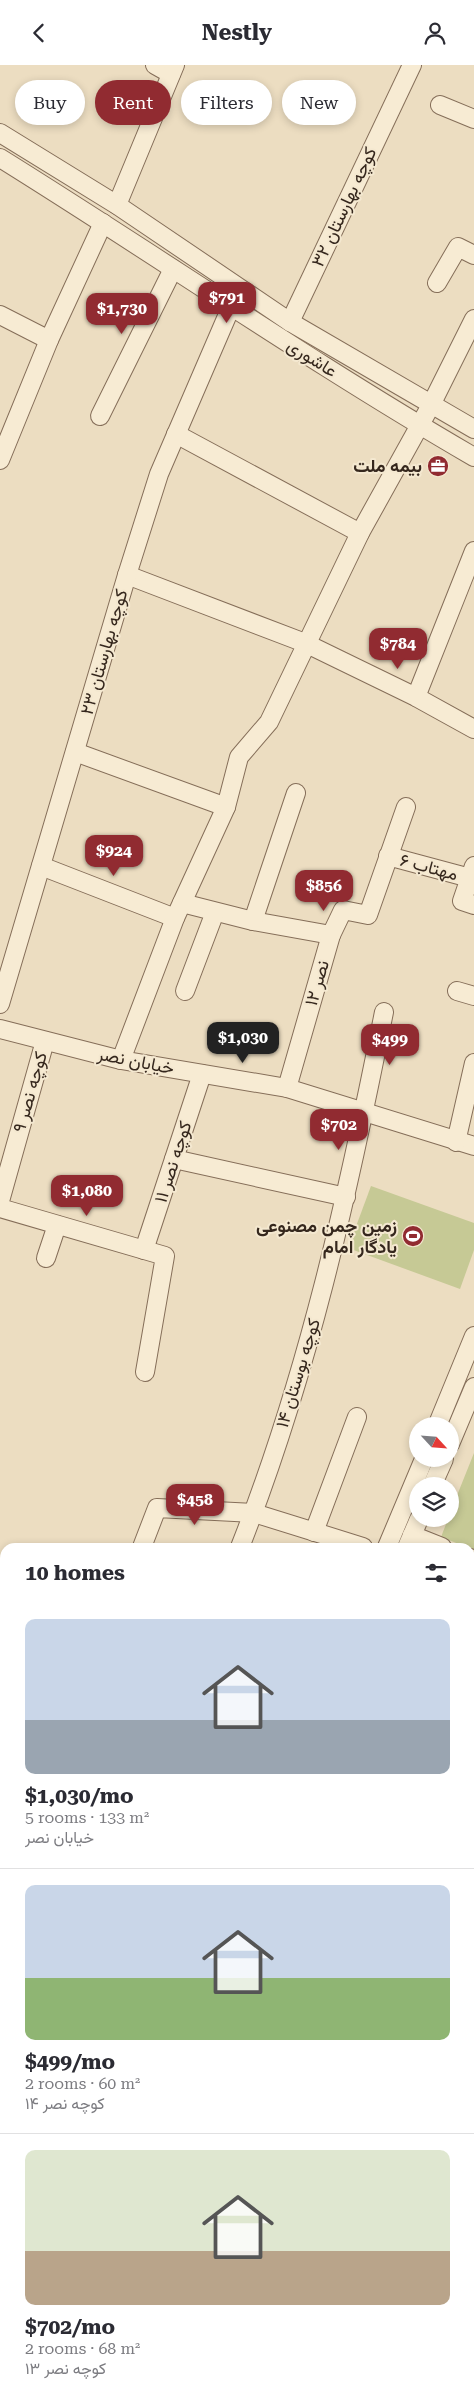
<!DOCTYPE html>
<html lang="en">
<head>
<meta charset="utf-8">
<style>
  body { margin:0; font-family:"Roboto Serif",Vazirmatn,serif; background:#f7f7f7; color:#2b2b33; height:100vh; display:flex; flex-direction:column; font-size:19px; white-space:nowrap }
  * { box-sizing:border-box; margin:0 }
  p { font-size:16px; color:#7c7c81 }
  .icon { flex:none; width:28px; height:28px; fill:none; stroke:currentColor; stroke-width:2; stroke-linecap:round; stroke-linejoin:round }
  .map { position:relative; flex:1; overflow:hidden }
  .side { position:absolute; left:0px; top:1478px; width:475px; height:866px; display:flex; flex-direction:column; background:#fff; border-radius:15px 15px 0 0; box-shadow:0 2px 8px #0003 }
  .side>* { flex:none }
  .guide { position:absolute; left:15px; top:15px; width:445px; height:45px; display:flex; gap:10px }
  .needle { width:32px; rotate:116deg }
  .buttons { position:absolute; left:409px; top:1352px; display:grid; gap:10px }
  .buttons a { display:grid; place-items:center; width:50px; height:50px; border-radius:50%; background:#fff; box-shadow:0 2px 8px #0003; font-size:25px }
  .price { position:absolute; translate:-50% -42px; padding:0 11px; border-radius:10px; background:#912b31; color:#fff; font-size:16px; line-height:32px; filter:drop-shadow(0 1px 2px #0008) }
  .price::after { content:''; position:absolute; left:50%; top:30px; width:15px; height:11px; margin-left:-8px; background:inherit; clip-path:polygon(0 0,100% 0,50% 100%) }
  .price.current { background:#222; color:#fff }
  ul { padding:0; list-style:none }
  li { display:grid; align-content:center; gap:10px; height:265px; padding:0 25px }
  li+li { border-top:1px solid #e1e1e2 }
  li span { display:grid; place-items:center; height:155px; border-radius:10px; color:#555 }
  li>.icon { margin-inline-start:auto }
  span .icon { width:90px; height:90px; fill:#fffc; stroke-width:1 }
  li b { font-size:21px }
  h2 { display:flex; justify-content:space-between; align-items:center; height:60px; padding:0 25px; font-size:21px }
  .chip { padding:0 18px; border-radius:22px; background:#fff; box-shadow:0 2px 8px #0003; font-size:18px; line-height:45px }
  .chip.current { background:#912b31; color:#fff }
  header { display:flex; justify-content:space-between; align-items:center; height:65px; padding:0 25px; background:#fff; font-size:22px; font-weight:700 }
  .map>svg:first-child { display:block }
  .green { fill:#c6c995 }
  .lines { fill:none; stroke-linecap:round; stroke-linejoin:round }
  .minor-casing { stroke:#856e59; stroke-width:20 }
  .minor { stroke:#f7ebd3; stroke-width:18 }
  .labels { text-anchor:middle; stroke-width:4; stroke-linejoin:round; paint-order:stroke }
  .street-label { font-size:18px; fill:#35271d; stroke:#f4e8d0 }
  .poi-label { font-size:18px; font-weight:bold; fill:#35271d; stroke:#f4e8d0; text-anchor:end }
</style>
</head>
<body>
<header><svg class="icon" aria-label="back" viewBox="0 0 24 24"><path d="M15 5l-7 7 7 7"/></svg>Nestly<svg class="icon" aria-label="person" viewBox="0 0 24 24"><circle cx="12" cy="8" r="4"/><path d="M4 21q1-7 8-7t8 7"/></svg></header>
<div class="map">
<svg width="474" height="2343" viewBox="0 0 474 2343">
  <rect width="100%" height="100%" fill="#ecddc1"/>
  <g class="green">
    <path d="M 371,1121 L 474,1158 L 474,1185 L 460,1224 L 348,1183 Z"/>
    <path d="M 474,1388 L 474,1485 L 441,1472 L 448,1454 L 450,1454 L 450,1448 Z"/>
    <path d="M 261,2339 L 351,2339 L 350,2343 L 260,2343 Z"/>
  </g>
  <g class="lines">
    <g class="minor-casing">
      <g id="minor">
        <path d="M 155,0 L 171,9"/>
        <path d="M 440,40 L 474,54"/>
        <path d="M 0,68 L 117,140 L 290,257 L 474,364"/>
        <path d="M 0,93 C 159,192 312,298 474,392"/>
        <path d="M 117,140 L 175,0"/>
        <path d="M 437,218 L 458,182 L 474,190"/>
        <path d="M 0,250 L 49,275"/>
        <path d="M 290,257 L 412,0"/>
        <path d="M 100,351 L 173,204"/>
        <path d="M 176,369 L 360,468"/>
        <path d="M 0,395 L 49,275 L 103,158"/>
        <path d="M 127,510 L 305,578 L 416,632 L 474,664"/>
        <path d="M 416,632 L 474,486"/>
        <path d="M 75,687 L 226,742"/>
        <path d="M 388,791 L 470,813"/>
        <path d="M 41,801 L 175,853"/>
        <path d="M 474,801 L 462,836 L 474,840"/>
        <path d="M 182,838 L 253,856 L 331,870 L 343,845 L 368,850 L 406,742"/>
        <path d="M 253,856 L 296,728"/>
        <path d="M 185,926 L 215,847"/>
        <path d="M 457,926 L 474,931"/>
        <path d="M 0,939 L 127,510 L 159,409 L 231,242"/>
        <path d="M 0,964 L 121,995 L 287,1023 L 474,1081"/>
        <path d="M 121,995 L 175,853 L 226,742 L 239,692 L 269,657 L 360,468 L 431,340 L 474,254"/>
        <path d="M 287,1023 L 331,870"/>
        <path d="M 456,1077 L 474,998"/>
        <path d="M 174,1094 L 346,1132"/>
        <path d="M 0,1136 L 45,976"/>
        <path d="M 0,1143 L 165,1191 L 145,1307"/>
        <path d="M 144,1185 L 202,1009"/>
        <path d="M 46,1193 L 57,1160"/>
        <path d="M 437,1361 L 474,1271"/>
        <path d="M 450,1379 L 474,1322"/>
        <path d="M 432,1421 L 444,1394"/>
        <path d="M 314,1467 L 357,1352"/>
        <path d="M 412,1470 L 442,1482"/>
        <path d="M 142,1482 L 157,1443 L 254,1448 L 363,1482"/>
        <path d="M 240,1482 C 308,1310 348,1129 384,947"/>
        <path d="M 387,1482 L 424,1394"/>
        <path d="M 407,1482 L 419,1454"/>
        <path d="M 470,1493 L 474,1495"/>
        <path d="M 470,1702 L 474,1693"/>
        <path d="M 0,1725 L 5,1728"/>
        <path d="M 0,1764 L 5,1767"/>
        <path d="M 470,1970 L 474,1971"/>
        <path d="M 470,2003 L 474,2005"/>
        <path d="M 0,2136 L 5,2123"/>
        <path d="M 0,2182 L 5,2180"/>
        <path d="M 470,2195 L 474,2196"/>
        <path d="M 0,2280 L 5,2280"/>
        <path d="M 249,2343 L 250,2339"/>
        <path d="M 365,2343 L 366,2339"/>
      </g>
    </g>
    <use href="#minor" class="minor"/>
  </g>
  <defs>
    <g id="office-disc" transform="scale(1.125)"><circle r="9.5" fill="#912b31" stroke="#f4e8d0"/><path d="M-6-3h4V-5.5h4V-3h4V5H-6ZM-1-4.5V-3h2v-1.5ZM-6 0V1H6V0Z" fill="#fff"/></g>
    <g id="stadium-disc" transform="scale(1.125)"><circle r="9.5" fill="#912b31" stroke="#f4e8d0"/><path d="M0-5a6.5 5 0 1 0 0 10a6.5 5 0 1 0 0-10ZM-3.5-1.8h7v3.6h-7Z" fill="#fff"/></g>
  </defs>
  <g fill-rule="evenodd">
    <use href="#office-disc" x="438" y="401"/>
    <use href="#stadium-disc" x="413" y="1171"/>
  </g>
  <g class="labels">
    <g class="street-label">
      <text transform="translate(344 142) rotate(-65)" y="6">کوچه بهارستان ۳۲</text>
      <text transform="translate(312 293) rotate(32)" y="6">عاشوری</text>
      <text transform="translate(104 587) rotate(-74)" y="6">کوچه بهارستان ۲۳</text>
      <text transform="translate(429 802) rotate(15)" y="6">مهتاب ۶</text>
      <text transform="translate(317 918) rotate(-74)" y="6">نصر ۱۲</text>
      <text transform="translate(136 996) rotate(11)" y="6">خیابان نصر</text>
      <text transform="translate(30 1027) rotate(-74)" y="6">کوچه نصر ۹</text>
      <text transform="translate(173 1097) rotate(-72)" y="6">کوچه نصر ۱۱</text>
      <text transform="translate(298 1308) rotate(-73)" y="6">کوچه بوستان ۱۴</text>
    </g>
    <g class="poi-label">
      <text x="422" y="407">بیمه ملت</text>
      <text x="397" y="1167">زمین چمن مصنوعی<tspan x="397" dy="21">یادگار امام</tspan></text>
    </g>
  </g>
</svg>
<div class="buttons">
<a><svg class="needle" viewBox="-14 -14 28 28"><path d="M0-13l5 13h-10z" fill="#e53935"/><path d="M0 13l5-13h-10z" fill="#7c7c81"/></svg></a>
<a><svg class="icon" aria-label="layers" viewBox="0 0 24 24"><path d="M12 4l9 5-9 5-9-5zM3 14l9 5 9-5"/></svg></a>
</div>
<b class="price" style="left:227px;top:259px">$791</b>
<b class="price" style="left:122px;top:270px">$1,730</b>
<b class="price" style="left:398px;top:605px">$784</b>
<b class="price" style="left:114px;top:812px">$924</b>
<b class="price" style="left:324px;top:847px">$856</b>
<b class="price current" style="left:243px;top:999px">$1,030</b>
<b class="price" style="left:390px;top:1001px">$499</b>
<b class="price" style="left:339px;top:1086px">$702</b>
<b class="price" style="left:87px;top:1152px">$1,080</b>
<b class="price" style="left:195px;top:1461px">$458</b>
<div class="guide">
<a class="chip">Buy</a>
<a class="chip current">Rent</a>
<a class="chip">Filters</a>
<a class="chip">New</a>
</div>
<section class="side">
<h2>10 homes<svg class="icon" aria-label="filters" viewBox="0 0 24 24"><path d="M4 7h16M4 17h16"/><circle cx="9" cy="7" r="2"/><circle cx="15" cy="17" r="2"/></svg></h2>
<ul>
<li><span style="background:linear-gradient(#c9d6e8 65%,#9aa5b1 0)"><svg class="icon" aria-label="home" viewBox="0 0 24 24"><path d="M3 11l9-7 9 7M6 9v11h12V9"/></svg></span><div><b>$1,030/mo</b><p>5 rooms · 133 m²</p><p>خیابان نصر</p></div></li>
<li><span style="background:linear-gradient(#c9d6e8 60%,#8fb573 0)"><svg class="icon" aria-label="home" viewBox="0 0 24 24"><path d="M3 11l9-7 9 7M6 9v11h12V9"/></svg></span><div><b>$499/mo</b><p>2 rooms · 60 m²</p><p>کوچه نصر ۱۴</p></div></li>
<li><span style="background:linear-gradient(#dfe7d0 65%,#b9a48a 0)"><svg class="icon" aria-label="home" viewBox="0 0 24 24"><path d="M3 11l9-7 9 7M6 9v11h12V9"/></svg></span><div><b>$702/mo</b><p>2 rooms · 68 m²</p><p>کوچه نصر ۱۳</p></div></li>
</ul>
</section>
</div>
</body>
</html>
